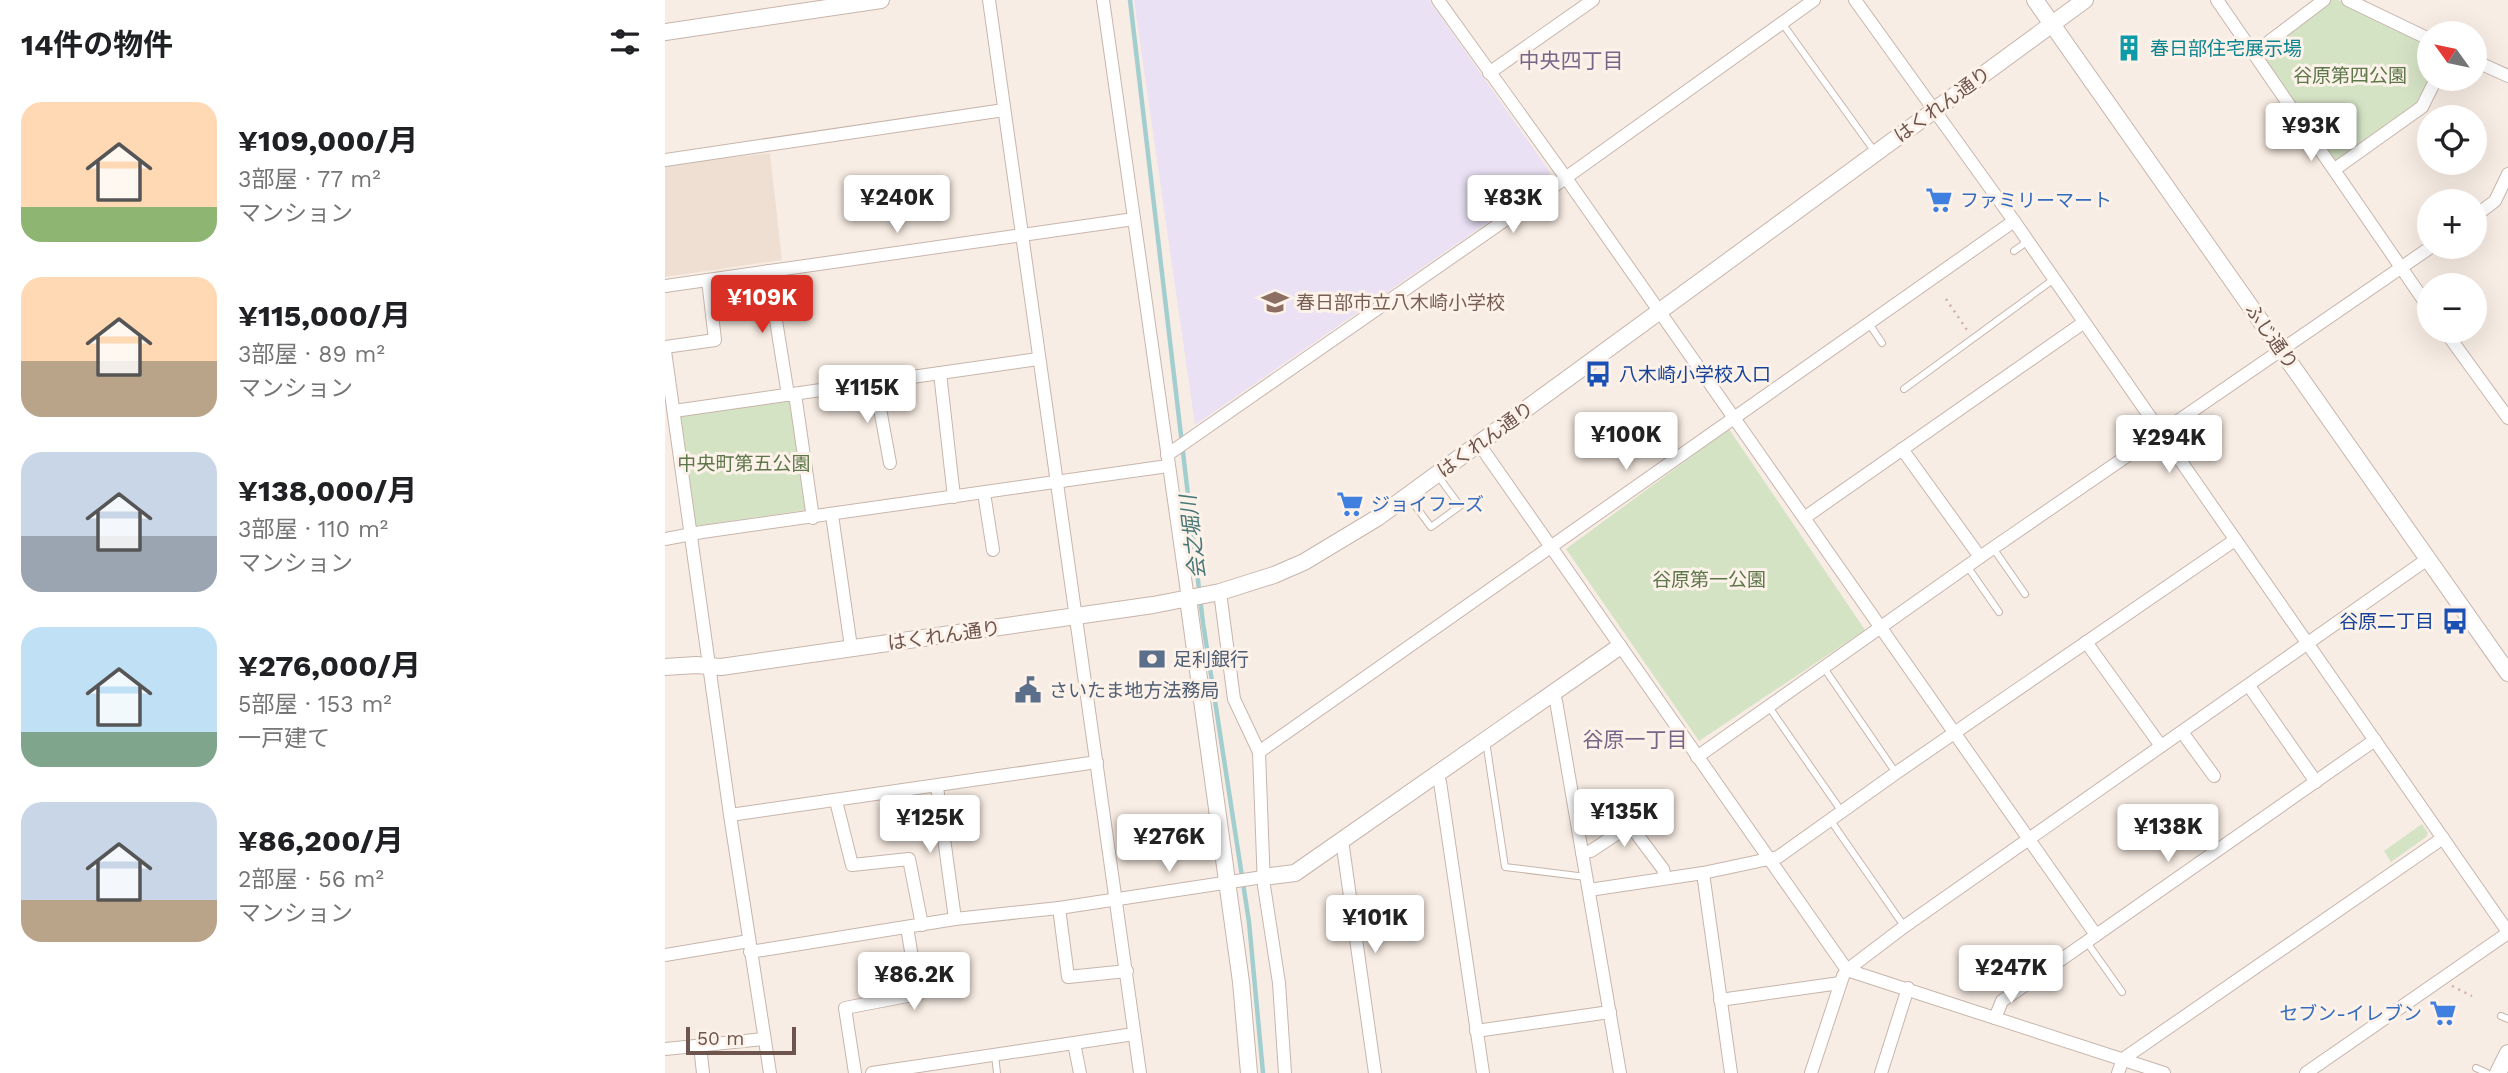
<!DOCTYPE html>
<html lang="ja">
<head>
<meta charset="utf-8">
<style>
  body { margin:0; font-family:"Work Sans","Noto Sans JP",sans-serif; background:#f6f6f6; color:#202124; height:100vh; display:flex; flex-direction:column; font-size:26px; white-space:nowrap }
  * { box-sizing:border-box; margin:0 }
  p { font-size:23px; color:#757577 }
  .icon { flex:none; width:38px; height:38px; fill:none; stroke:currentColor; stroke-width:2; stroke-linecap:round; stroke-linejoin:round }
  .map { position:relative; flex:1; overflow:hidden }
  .drawer { display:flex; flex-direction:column; background:#fff; width:665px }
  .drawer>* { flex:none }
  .needle { width:46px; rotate:303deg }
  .tools { position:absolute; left:1752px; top:21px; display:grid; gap:14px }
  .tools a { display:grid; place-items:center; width:70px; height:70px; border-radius:50%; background:#fff; box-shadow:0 7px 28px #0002; font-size:35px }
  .scale { position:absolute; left:21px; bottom:18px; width:110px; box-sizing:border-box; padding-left:7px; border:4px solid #6d544d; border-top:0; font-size:19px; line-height:24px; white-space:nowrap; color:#6d544d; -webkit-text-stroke:5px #fcf2e9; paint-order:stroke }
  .price { position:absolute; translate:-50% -60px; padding:0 16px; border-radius:7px; background:#fff; color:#222; font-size:23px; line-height:46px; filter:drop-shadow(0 2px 4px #0008) }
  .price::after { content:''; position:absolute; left:50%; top:42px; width:21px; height:16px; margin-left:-10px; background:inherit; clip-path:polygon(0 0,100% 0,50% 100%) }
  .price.on { background:#d93025; color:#fff }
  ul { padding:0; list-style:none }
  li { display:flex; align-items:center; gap:21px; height:175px; padding:0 21px }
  li span { display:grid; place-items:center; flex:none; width:196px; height:140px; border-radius:21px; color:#555 }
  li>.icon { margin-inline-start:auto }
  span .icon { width:84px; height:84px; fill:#fffc; stroke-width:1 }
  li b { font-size:30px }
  h2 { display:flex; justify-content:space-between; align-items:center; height:84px; padding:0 21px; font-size:30px }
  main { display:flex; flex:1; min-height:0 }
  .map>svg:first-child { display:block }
  .residential { fill:#efdfd3 }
  .education { fill:#eae1f4 }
  .green { fill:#d5e3c5 }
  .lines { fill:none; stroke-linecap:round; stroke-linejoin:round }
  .stream { stroke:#a3cecf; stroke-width:4.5 }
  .service-casing { stroke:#c7b5ac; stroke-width:8 }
  .minor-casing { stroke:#c7b5ac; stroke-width:14 }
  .tertiary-casing { stroke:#c7b5ac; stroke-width:18 }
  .path { stroke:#ceaea3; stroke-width:2.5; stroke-dasharray:2 5; stroke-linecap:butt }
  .service { stroke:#fff; stroke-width:6 }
  .minor { stroke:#fff; stroke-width:12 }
  .tertiary { stroke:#fff; stroke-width:16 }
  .labels { text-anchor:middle; stroke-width:6; stroke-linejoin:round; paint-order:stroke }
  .culture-label { font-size:19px; fill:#0d838f; stroke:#fcf2e9; text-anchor:start }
  .park-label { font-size:19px; fill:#5d774a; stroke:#fcf2e9 }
  .street-label { font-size:19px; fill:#6d544d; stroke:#fcf2e9 }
  .shop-label { font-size:19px; fill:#366cbe; stroke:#fcf2e9; text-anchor:start }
  .education-label { font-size:19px; fill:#785e54; stroke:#fcf2e9; text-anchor:start }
  .transit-label { font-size:19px; fill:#164399; stroke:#fcf2e9; text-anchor:start }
  .service-label { font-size:19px; fill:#4e5e75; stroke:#fcf2e9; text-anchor:start }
  .neighbourhood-label { font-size:21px; fill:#786689; stroke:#fcf2e9 }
  .water-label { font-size:21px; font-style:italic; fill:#477677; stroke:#fcf2e9 }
</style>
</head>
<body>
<main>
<section class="drawer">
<h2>14件の物件<svg class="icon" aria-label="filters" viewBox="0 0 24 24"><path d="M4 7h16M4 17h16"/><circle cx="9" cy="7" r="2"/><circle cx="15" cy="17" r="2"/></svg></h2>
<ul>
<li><span style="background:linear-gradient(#ffd9b3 75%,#8fb573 0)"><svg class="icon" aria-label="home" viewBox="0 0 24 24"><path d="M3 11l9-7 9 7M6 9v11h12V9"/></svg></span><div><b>¥109,000/月</b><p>3部屋 · 77 m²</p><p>マンション</p></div></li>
<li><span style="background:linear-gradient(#ffd9b3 60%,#b9a48a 0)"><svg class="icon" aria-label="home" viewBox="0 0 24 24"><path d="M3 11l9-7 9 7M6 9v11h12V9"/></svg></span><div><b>¥115,000/月</b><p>3部屋 · 89 m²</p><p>マンション</p></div></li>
<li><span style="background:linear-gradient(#c9d6e8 60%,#9aa5b1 0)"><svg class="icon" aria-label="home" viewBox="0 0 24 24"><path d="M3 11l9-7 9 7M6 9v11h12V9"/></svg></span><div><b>¥138,000/月</b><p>3部屋 · 110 m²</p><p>マンション</p></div></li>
<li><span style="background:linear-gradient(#bfe0f5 75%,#7fa58c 0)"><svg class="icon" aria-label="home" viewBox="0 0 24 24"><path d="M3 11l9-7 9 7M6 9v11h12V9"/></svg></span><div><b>¥276,000/月</b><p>5部屋 · 153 m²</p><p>一戸建て</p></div></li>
<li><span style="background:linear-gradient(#c9d6e8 70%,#b9a48a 0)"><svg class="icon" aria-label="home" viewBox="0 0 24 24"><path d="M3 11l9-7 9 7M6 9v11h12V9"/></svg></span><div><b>¥86,200/月</b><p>2部屋 · 56 m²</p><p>マンション</p></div></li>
</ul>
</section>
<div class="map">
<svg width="1843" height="1073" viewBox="0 0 1843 1073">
  <rect width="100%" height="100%" fill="#f8ede4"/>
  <path class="residential" d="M 105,153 L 117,260 L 0,277 L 0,165 Z"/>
  <path class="education" d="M 469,0 L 764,0 L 885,172 L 884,180 L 530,425 Z"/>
  <g class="green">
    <path d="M 1666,0 L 1673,0 L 1764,43 L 1764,79 L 1751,103 L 1670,161 L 1597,54 Z"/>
    <path d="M 126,401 L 141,510 L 31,526 L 16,416 Z"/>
    <path d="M 1064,429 L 1200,630 L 1034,741 L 901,549 Z"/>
    <path d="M 1757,824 L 1763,833 L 1761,837 L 1726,862 L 1719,851 Z"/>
  </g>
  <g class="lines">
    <path class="stream" d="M 465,0 L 538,623 L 584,922 L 598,1073"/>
    <g class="service-casing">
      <g id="service">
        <path d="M 1117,23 L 1210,152"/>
        <path d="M 1349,251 L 1363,241"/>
        <path d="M 1203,322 L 1217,343"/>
        <path d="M 1239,389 L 1389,279"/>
        <path d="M 743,496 L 766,527 L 795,506 L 773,476"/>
        <path d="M 1328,548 L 1360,594"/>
        <path d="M 1302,566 L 1334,612"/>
        <path d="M 1159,668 L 1231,773"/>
        <path d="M 1104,707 L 1177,812"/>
        <path d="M 819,743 L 822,748 L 840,867 L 921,877"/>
        <path d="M 1166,821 L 1239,926"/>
        <path d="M 1421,941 L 1457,992"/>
        <path d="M 1836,1016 L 1843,1019"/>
        <path d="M 330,1055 L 332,1073"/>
        <path d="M 1811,1068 L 1822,1073"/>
      </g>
    </g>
    <g class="minor-casing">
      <g id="minor">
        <path d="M 324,0 L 475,1073"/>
        <path d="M 438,0 L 523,599"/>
        <path d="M 773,0 L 901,178 L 1431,935"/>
        <path d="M 1190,0 L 1349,221 L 1843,932"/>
        <path d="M 1552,0 L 1764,308"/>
        <path d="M 1683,0 L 1764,39"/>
        <path d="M 1589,53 L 1659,0"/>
        <path d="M 1810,61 L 1843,76"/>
        <path d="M 824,73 L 928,0"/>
        <path d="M 0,160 L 339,110"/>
        <path d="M 1670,169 L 1757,107 L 1771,79"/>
        <path d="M 1810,216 L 1830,201 L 1843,174"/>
        <path d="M 103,271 L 123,395"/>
        <path d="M 0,286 L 469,219"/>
        <path d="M 1780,331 L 1843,418"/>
        <path d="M 0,347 L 50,340 L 43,280"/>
        <path d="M 0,351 L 65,815 L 105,1073"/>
        <path d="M 275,373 L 289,497"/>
        <path d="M 210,382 L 225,463"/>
        <path d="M 130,394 L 148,518"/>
        <path d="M 9,411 L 373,359"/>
        <path d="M 814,444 L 1182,970 L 1499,1073"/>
        <path d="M 1237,449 L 1315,557"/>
        <path d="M 502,455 L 892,184 L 1149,0"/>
        <path d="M 319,493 L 328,550"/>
        <path d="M 167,515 L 186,647"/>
        <path d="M 1139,518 L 1418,323"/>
        <path d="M 0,539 L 37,532 L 503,466"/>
        <path d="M 555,592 L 569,699 L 594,752 L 599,886 L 614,983 L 620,1073"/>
        <path d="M 1421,642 L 1496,746"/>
        <path d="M 1584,686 L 1651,782"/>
        <path d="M 888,694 L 891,701 L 955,1073"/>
        <path d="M 1517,732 L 1549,776"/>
        <path d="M 594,752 L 1349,221"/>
        <path d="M 1032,757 L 1315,557 L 1766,247"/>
        <path d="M 772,776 L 775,782 L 818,1073"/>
        <path d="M 272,787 L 290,919"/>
        <path d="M 171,801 L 187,865 L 244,859 L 257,925"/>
        <path d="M 65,815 L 432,762"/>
        <path d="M 677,840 L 710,1073"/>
        <path d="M 917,853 L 926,851 L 965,825 L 998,869 L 1000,878"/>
        <path d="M 1038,873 L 1066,1073"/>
        <path d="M 924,890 L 1038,873 L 1113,857 L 1231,773 L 1570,540"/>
        <path d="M 394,908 L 403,977 L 462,971"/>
        <path d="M 85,952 L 290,919 L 394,908 L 598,877"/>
        <path d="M 0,955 L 84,941"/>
        <path d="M 1055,1000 L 1175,983"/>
        <path d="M 1330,1018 L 1337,1001 L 1710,740"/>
        <path d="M 811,1031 L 945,1012"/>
        <path d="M 409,1043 L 415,1073"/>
        <path d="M 35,1046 L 38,1073"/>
        <path d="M 0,1049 L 99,1039"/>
        <path d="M 190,1073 L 180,1008 L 253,994 L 242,927"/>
        <path d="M 207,1073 L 469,1034"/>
        <path d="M 1146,1073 L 1178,976 L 1182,970 L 1240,926 L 1764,558"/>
        <path d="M 1216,1073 L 1243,988"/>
        <path d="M 1453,1073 L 1458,1059 L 1778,838"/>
        <path d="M 1641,1073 L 1843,933"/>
      </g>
    </g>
    <g class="tertiary-casing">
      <g id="tertiary">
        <path d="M 1370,0 L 1843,673"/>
        <path d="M 0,32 L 216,0"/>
        <path d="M 523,599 L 576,982 L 584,1073"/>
        <path d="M 0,667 L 31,665 L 56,667 L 488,605 L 555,592 L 609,575 L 639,562 L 712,518 L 1420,0"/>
        <path d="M 598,877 L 630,873 L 954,647"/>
        <path d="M 1833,1073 L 1843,1053"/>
      </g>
    </g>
    <g class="path">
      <path d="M 1281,299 L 1302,330"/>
      <path d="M 1787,986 L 1807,996"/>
    </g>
    <use href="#service" class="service"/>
    <use href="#minor" class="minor"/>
    <use href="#tertiary" class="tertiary"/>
  </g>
  <defs>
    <g id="building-bare" transform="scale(2.1)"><path d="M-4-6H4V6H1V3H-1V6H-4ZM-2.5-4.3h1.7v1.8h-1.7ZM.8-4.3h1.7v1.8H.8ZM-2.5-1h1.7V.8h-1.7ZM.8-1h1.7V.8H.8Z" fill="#0f9aa8" stroke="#fcf2e9" stroke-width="2.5" paint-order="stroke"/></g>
    <g id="supermarket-bare" transform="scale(2.1)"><path d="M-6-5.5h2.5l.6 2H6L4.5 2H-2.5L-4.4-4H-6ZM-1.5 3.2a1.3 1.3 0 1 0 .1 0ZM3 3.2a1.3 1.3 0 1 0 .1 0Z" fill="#3f7fe0" stroke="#fcf2e9" stroke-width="2.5" paint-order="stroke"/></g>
    <g id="school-bare" transform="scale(2.1)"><path d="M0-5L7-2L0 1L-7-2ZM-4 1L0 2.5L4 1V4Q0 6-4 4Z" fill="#8d6e63" stroke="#fcf2e9" stroke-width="2.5" paint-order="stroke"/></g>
    <g id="bus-bare" transform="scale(2.1)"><path d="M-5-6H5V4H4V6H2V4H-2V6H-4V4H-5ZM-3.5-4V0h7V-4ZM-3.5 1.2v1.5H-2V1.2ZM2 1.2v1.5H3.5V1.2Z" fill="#1a4fb4" stroke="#fcf2e9" stroke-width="2.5" paint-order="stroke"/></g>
    <g id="bank-bare" transform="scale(2.1)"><path d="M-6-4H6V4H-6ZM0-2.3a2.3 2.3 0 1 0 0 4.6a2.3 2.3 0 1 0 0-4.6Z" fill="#5c6f8a" stroke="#fcf2e9" stroke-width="2.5" paint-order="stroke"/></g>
    <g id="civic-bare" transform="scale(2.1)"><path d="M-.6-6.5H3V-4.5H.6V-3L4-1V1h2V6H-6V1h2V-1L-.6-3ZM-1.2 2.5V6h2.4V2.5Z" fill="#5c6f8a" stroke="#fcf2e9" stroke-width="2.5" paint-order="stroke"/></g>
  </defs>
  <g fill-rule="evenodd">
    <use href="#building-bare" x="1464" y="48"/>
    <use href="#supermarket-bare" x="1274" y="200"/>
    <use href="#school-bare" x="610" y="302"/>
    <use href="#bus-bare" x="933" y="374"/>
    <use href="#supermarket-bare" x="685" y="504"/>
    <use href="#bus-bare" x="1790" y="621"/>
    <use href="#bank-bare" x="487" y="659"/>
    <use href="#civic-bare" x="363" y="690"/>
    <use href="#supermarket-bare" x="1778" y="1013"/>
  </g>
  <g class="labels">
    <g class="culture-label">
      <text x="1485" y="55">春日部住宅展示場</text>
    </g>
    <g class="park-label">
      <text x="1685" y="82">谷原第四公園</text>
      <text x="79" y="470">中央町第五公園</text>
      <text x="1044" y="586">谷原第一公園</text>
    </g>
    <g class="street-label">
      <text transform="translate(1277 104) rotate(-36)" y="7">はくれん通り</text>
      <text transform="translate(1607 336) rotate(55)" y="7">ふじ通り</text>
      <text transform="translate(820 439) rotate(-36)" y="7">はくれん通り</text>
      <text transform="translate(279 635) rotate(-8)" y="7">はくれん通り</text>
    </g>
    <g class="shop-label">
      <text x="1295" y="207">ファミリーマート</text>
      <text x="706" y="511">ジョイフーズ</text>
      <text x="1757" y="1020" text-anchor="end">セブン-イレブン</text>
    </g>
    <g class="education-label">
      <text x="631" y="309">春日部市立八木崎小学校</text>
    </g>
    <g class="transit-label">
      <text x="954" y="381">八木崎小学校入口</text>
      <text x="1769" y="628" text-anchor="end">谷原二丁目</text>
    </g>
    <g class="service-label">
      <text x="508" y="666">足利銀行</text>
      <text x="384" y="697">さいたま地方法務局</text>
    </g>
    <g class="neighbourhood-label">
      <text x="906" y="68">中央四丁目</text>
      <text x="970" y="747">谷原一丁目</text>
    </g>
    <g class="water-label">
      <text transform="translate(528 537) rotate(-97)" y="7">会之堀川</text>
    </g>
  </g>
</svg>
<div class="tools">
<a><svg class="needle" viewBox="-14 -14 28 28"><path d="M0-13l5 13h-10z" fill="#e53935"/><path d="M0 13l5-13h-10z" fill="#757577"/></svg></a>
<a><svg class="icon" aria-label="locate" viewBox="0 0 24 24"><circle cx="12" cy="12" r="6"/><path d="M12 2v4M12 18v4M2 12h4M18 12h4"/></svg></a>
<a>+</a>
<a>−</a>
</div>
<div class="scale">50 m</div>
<b class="price" style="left:1646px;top:163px">¥93K</b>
<b class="price" style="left:232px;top:235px">¥240K</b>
<b class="price" style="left:848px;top:235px">¥83K</b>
<b class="price on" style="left:97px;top:335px">¥109K</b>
<b class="price" style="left:202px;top:425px">¥115K</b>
<b class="price" style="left:961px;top:472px">¥100K</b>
<b class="price" style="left:1504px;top:475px">¥294K</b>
<b class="price" style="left:959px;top:849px">¥135K</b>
<b class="price" style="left:265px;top:855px">¥125K</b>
<b class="price" style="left:1503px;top:864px">¥138K</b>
<b class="price" style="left:504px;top:874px">¥276K</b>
<b class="price" style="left:710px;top:955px">¥101K</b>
<b class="price" style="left:1346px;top:1005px">¥247K</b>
<b class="price" style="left:249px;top:1012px">¥86.2K</b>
</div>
</main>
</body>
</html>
